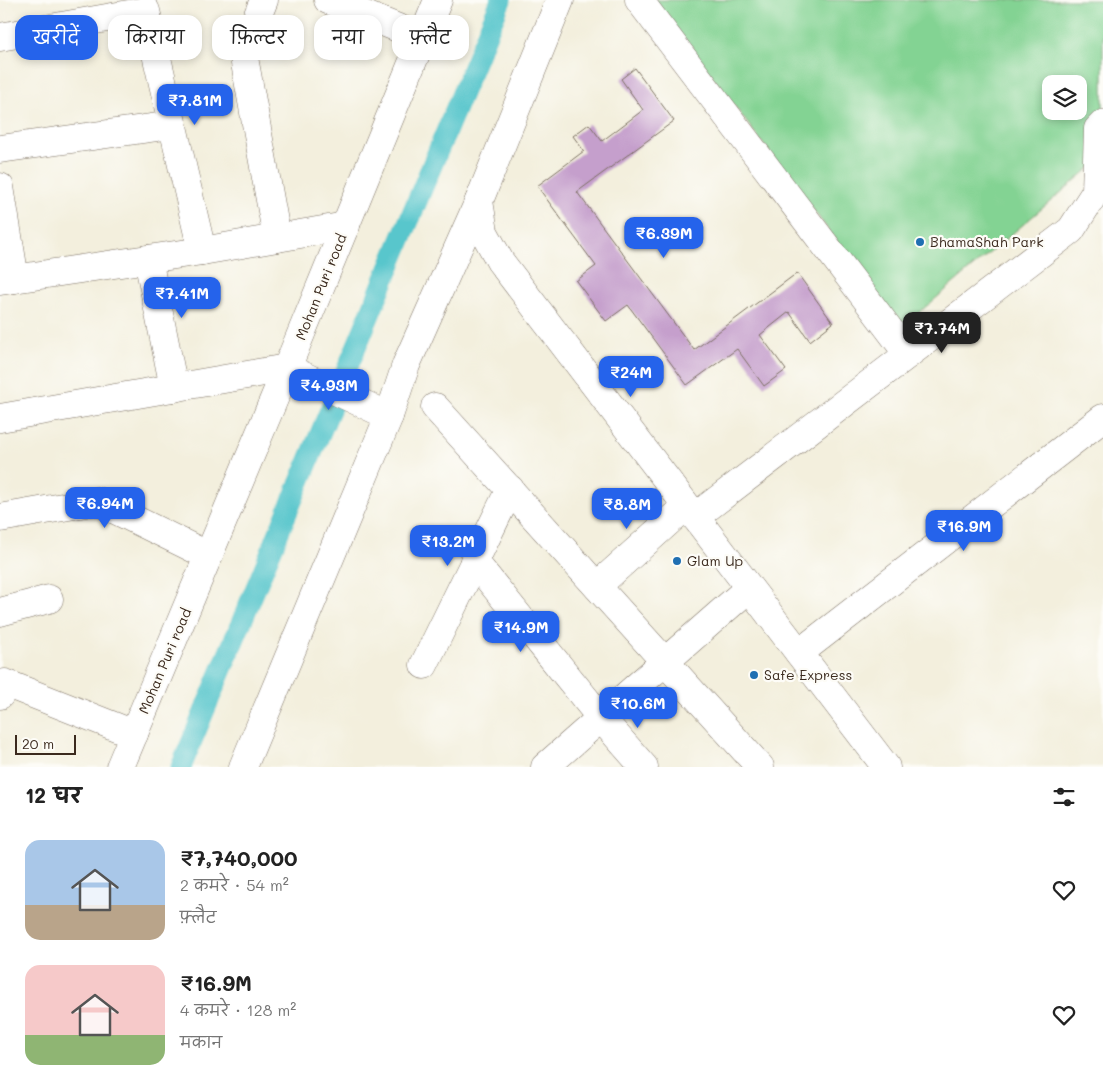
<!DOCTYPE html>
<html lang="hi">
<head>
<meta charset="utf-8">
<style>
  body { margin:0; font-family:Mali,"Playpen Sans Deva",sans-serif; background:#f2f2f2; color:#222; height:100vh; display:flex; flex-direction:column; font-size:19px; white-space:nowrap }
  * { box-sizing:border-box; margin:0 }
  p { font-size:16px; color:#767676 }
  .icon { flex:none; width:28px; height:28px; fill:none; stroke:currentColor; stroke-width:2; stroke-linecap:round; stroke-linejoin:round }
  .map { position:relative; height:767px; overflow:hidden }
  .side { display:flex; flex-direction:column; background:#fff; flex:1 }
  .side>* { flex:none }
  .top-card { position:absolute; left:15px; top:15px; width:500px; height:45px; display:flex; gap:10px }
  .buttons { position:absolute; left:1042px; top:75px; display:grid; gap:10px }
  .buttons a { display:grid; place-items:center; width:45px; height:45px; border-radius:10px; background:#fff; box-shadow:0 2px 8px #0003; font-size:25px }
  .scale { position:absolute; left:15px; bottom:12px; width:61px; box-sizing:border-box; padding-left:5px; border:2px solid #3b2a1e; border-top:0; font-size:14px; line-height:18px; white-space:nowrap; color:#3b2a1e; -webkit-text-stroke:4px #fdfcf7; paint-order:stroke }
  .price { position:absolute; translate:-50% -42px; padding:0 11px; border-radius:10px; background:#2563eb; color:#fff; font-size:16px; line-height:32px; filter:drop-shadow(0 1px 2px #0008) }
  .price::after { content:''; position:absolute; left:50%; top:30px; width:15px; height:11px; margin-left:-8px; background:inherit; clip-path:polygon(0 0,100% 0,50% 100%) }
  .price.current { background:#222; color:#fff }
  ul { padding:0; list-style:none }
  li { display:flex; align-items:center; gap:15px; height:125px; padding:0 25px }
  li span { display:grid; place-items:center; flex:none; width:140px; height:100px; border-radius:15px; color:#555 }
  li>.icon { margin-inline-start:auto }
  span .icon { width:60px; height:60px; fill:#fffc; stroke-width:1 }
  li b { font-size:21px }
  h2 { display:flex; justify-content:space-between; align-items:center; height:60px; padding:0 25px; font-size:21px }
  .pill { padding:0 18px; border-radius:15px; background:#fff; box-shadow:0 2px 8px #0003; font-size:18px; line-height:45px }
  .pill.current { background:#2563eb; color:#fff }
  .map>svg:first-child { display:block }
  .green { fill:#83d393; stroke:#5f7e58; fill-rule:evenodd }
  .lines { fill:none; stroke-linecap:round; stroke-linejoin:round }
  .canal { stroke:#58c6cc; stroke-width:21 }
  .building { fill:#c59fcc }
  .minor-casing { stroke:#7b6f61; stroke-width:29 }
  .minor { stroke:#fff; stroke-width:28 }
  .poi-dot { fill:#1f6fb2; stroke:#fdfcf7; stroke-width:2 }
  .labels { text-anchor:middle; stroke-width:4.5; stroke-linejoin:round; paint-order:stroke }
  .poi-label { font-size:14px; fill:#3b2a1e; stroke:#fdfcf7; text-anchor:start }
  .street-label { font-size:14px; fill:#3b2a1e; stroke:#fdfcf7 }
</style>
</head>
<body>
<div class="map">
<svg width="1103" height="767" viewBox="0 0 1103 767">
  <rect width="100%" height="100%" fill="#fdfcf7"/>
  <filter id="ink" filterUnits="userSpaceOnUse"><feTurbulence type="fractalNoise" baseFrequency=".02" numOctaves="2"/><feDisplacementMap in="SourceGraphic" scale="10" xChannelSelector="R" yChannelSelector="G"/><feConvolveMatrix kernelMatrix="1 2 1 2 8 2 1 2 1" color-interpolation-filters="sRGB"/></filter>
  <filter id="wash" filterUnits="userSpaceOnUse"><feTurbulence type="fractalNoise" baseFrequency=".0096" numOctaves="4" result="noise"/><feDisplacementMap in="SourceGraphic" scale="20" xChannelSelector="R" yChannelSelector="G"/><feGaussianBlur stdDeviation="1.12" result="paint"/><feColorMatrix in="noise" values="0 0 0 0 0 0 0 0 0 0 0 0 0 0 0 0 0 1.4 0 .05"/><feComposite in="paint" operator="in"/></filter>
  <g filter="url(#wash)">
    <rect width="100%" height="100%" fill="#f3efdd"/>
    <path class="green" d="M 654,0 L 1103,0 L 1103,157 L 902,327 ZM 1051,84 L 1079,84 L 1079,111 L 1051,111 Z"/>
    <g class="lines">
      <path class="canal" d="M 181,767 L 501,0"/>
    </g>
    <g id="blocks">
      <path class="building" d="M 635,68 L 674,121 L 577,192 L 694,350 L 797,273 L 833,323 L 810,341 L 789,312 L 760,335 L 786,370 L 764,386 L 737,349 L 687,385 L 628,305 L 606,321 L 576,281 L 596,266 L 537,186 L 584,151 L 573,136 L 589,124 L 602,141 L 643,110 L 621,79 Z"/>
    </g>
  </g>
  <g filter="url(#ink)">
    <use href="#blocks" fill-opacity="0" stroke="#7b6f61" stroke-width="1"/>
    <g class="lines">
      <g class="minor-casing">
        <g id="minor">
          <path d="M 264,0 L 243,52 L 277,238"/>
          <path d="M 328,0 L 423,38"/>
          <path d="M 560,0 L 479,201 L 484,232 L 500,261 L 886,767"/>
          <path d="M 639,0 L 908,354"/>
          <path d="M 0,37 L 146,11 L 202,251"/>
          <path d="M 0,149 L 172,125"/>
          <path d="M 0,187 L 15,279"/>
          <path d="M 148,259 L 174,388"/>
          <path d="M 0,281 L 202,251 L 346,226"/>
          <path d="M 435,407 L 760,767"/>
          <path d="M 0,418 L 287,368 L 389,416"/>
          <path d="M 695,517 L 1071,230 L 1096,191 L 1098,129 L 1103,124"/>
          <path d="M 0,518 L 97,501 L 209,556"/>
          <path d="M 474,561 L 601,718 L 644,767"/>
          <path d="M 597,586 L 686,506"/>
          <path d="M 0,612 L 49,599"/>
          <path d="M 799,653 L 1103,418"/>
          <path d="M 424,665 L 510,489"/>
          <path d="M 0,695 L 5,683 L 134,734"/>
          <path d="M 120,767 L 287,368 L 438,0"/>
          <path d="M 243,767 L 389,416 L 406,365 L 479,201"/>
          <path d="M 545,767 L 749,588"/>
        </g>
      </g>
      <use href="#minor" class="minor"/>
    </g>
  </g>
  <g class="poi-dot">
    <circle cx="920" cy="242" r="5"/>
    <circle cx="677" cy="561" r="5"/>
    <circle cx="754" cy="675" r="5"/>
  </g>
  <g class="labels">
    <g class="poi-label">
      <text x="930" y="247">BhamaShah Park</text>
      <text x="687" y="566">Glam Up</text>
      <text x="764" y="680">Safe Express</text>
    </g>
    <g class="street-label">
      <text transform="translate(321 287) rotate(-68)" y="5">Mohan Puri road</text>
      <text transform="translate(165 661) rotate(-67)" y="5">Mohan Puri road</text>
    </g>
  </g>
</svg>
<div class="buttons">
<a><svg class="icon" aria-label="layers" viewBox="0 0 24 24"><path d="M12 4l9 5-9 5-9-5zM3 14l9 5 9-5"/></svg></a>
</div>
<div class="scale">20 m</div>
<b class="price" style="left:195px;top:126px">₹7.81M</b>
<b class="price" style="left:664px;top:259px">₹6.39M</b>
<b class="price" style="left:182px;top:319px">₹7.41M</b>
<b class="price current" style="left:942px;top:354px">₹7.74M</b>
<b class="price" style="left:631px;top:398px">₹24M</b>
<b class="price" style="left:329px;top:411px">₹4.93M</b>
<b class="price" style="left:105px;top:529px">₹6.94M</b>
<b class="price" style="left:627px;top:530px">₹8.8M</b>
<b class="price" style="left:964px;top:552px">₹16.9M</b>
<b class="price" style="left:448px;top:567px">₹13.2M</b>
<b class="price" style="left:521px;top:653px">₹14.9M</b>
<b class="price" style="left:638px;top:729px">₹10.6M</b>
<div class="top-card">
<a class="pill current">खरीदें</a>
<a class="pill">किराया</a>
<a class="pill">फ़िल्टर</a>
<a class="pill">नया</a>
<a class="pill">फ़्लैट</a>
</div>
</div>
<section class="side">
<h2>12 घर<svg class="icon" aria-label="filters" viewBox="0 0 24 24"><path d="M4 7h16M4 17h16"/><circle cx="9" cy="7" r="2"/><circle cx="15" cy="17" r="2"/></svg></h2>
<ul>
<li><span style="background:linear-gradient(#a9c7e8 65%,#b9a48a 0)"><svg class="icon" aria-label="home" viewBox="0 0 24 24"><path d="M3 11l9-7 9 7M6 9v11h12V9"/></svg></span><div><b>₹7,740,000</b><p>2 कमरे · 54 m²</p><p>फ़्लैट</p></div><svg class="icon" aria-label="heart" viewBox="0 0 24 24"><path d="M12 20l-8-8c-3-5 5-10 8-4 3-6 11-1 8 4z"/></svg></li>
<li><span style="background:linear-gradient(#f6c9c9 70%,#8fb573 0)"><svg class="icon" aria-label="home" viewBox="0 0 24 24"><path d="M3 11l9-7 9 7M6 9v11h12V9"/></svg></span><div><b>₹16.9M</b><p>4 कमरे · 128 m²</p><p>मकान</p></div><svg class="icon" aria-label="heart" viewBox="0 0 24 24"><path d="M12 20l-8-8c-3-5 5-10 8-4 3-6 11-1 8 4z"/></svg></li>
</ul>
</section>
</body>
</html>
